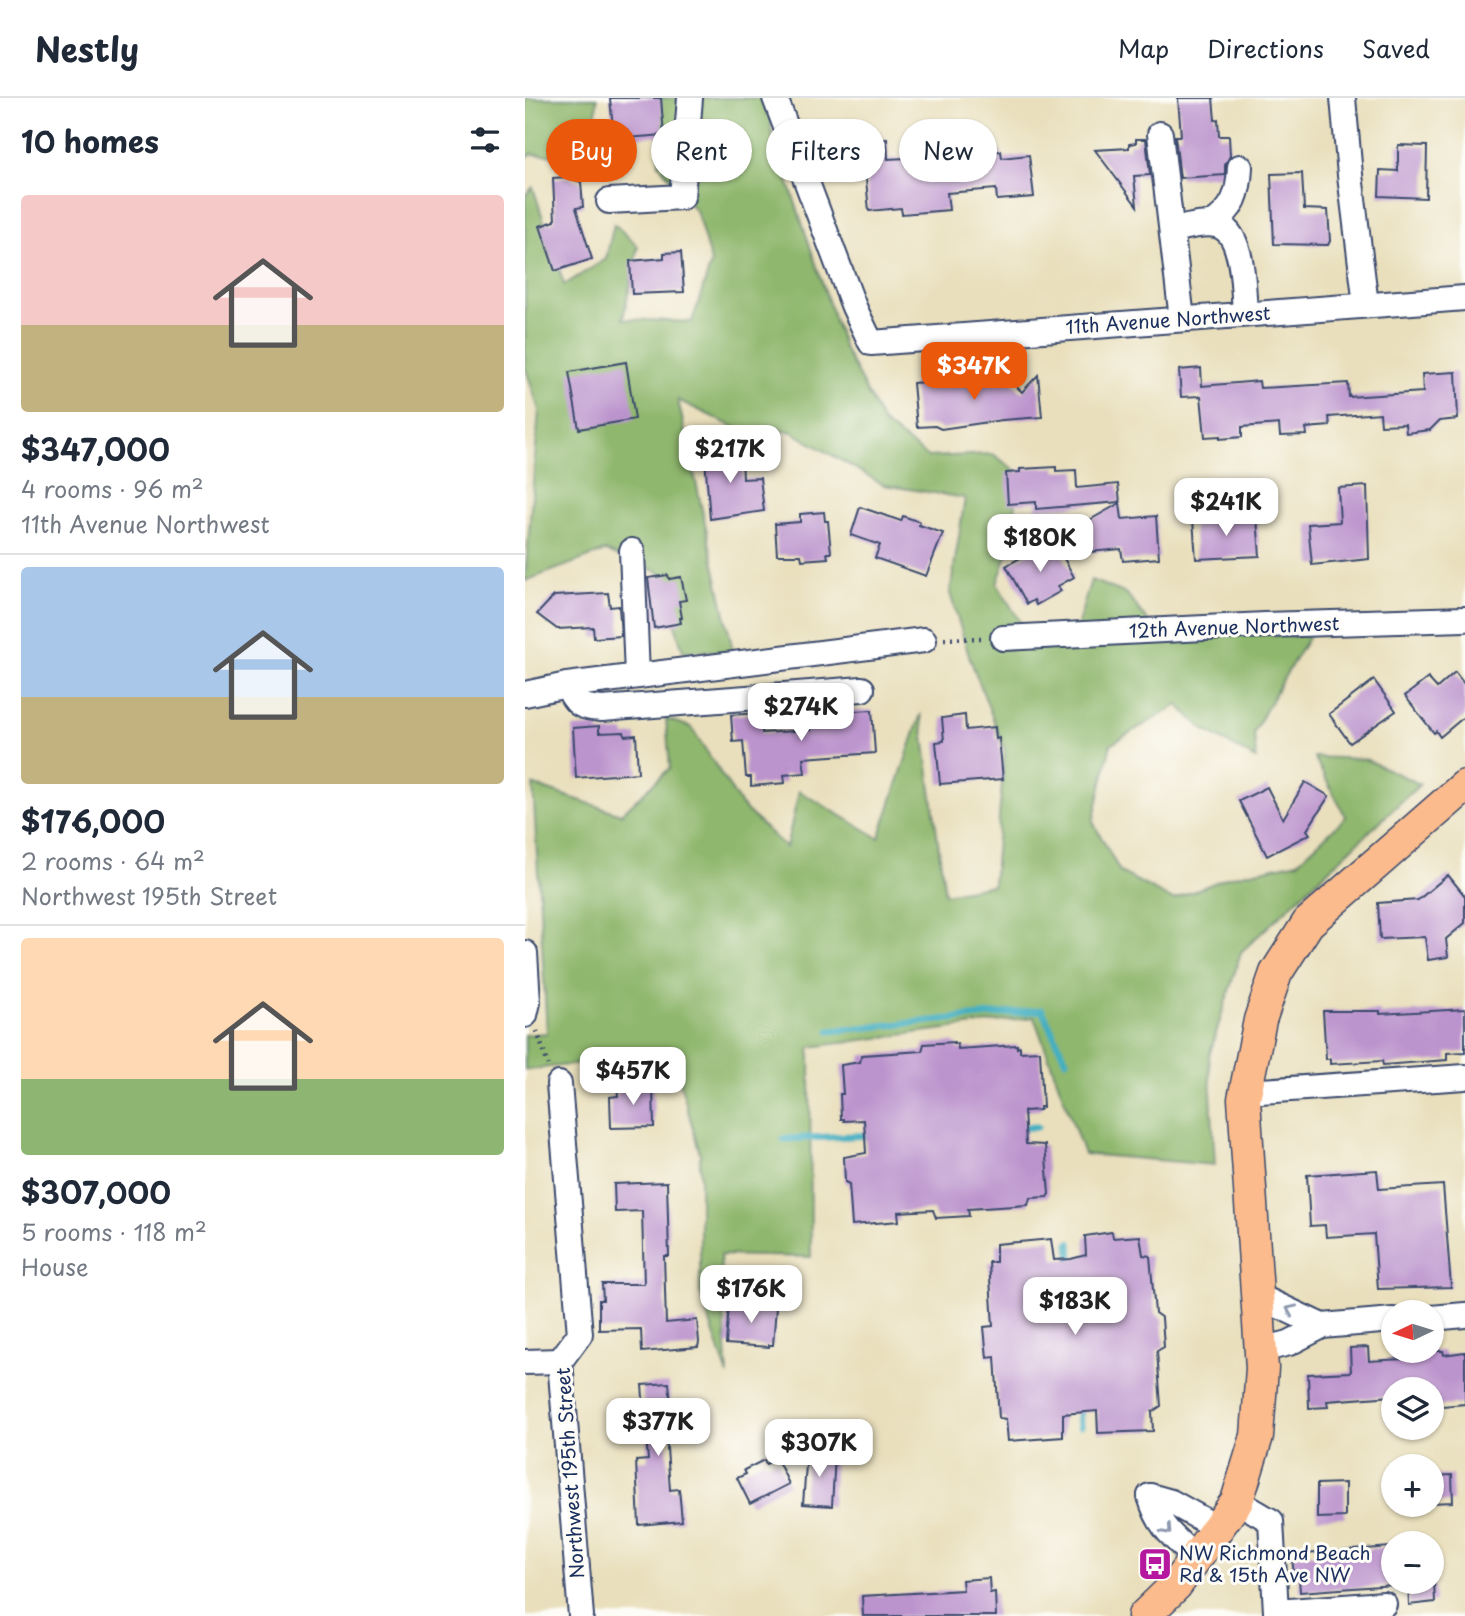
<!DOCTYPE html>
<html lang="en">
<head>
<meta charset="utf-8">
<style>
  body { margin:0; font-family:"Playpen Sans",sans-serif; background:#f2f2f3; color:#1f2937; height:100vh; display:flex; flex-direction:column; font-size:26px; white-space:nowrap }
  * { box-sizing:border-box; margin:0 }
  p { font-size:23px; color:#747a83 }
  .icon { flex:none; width:38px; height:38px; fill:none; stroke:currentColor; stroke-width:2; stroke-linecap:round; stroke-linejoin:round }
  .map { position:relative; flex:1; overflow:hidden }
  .sheet { display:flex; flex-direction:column; background:#fff; width:525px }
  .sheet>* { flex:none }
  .banner { position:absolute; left:21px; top:21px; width:665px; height:63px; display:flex; gap:14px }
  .needle { width:46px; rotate:266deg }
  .tools { position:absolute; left:856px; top:1202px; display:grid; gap:14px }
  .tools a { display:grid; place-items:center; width:63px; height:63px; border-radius:50%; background:#fff; box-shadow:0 2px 5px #0004; font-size:35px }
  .price { position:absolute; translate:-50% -60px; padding:0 16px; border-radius:14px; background:#fff; color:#222; font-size:23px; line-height:46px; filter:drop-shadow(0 2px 4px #0008) }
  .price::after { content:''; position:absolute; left:50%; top:42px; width:21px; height:16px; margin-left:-10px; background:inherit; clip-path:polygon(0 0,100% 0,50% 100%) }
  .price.current { background:#ea580c; color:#fff }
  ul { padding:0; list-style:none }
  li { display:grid; align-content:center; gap:14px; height:371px; padding:0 21px }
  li+li { border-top:2px solid #e0e1e3 }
  li span { display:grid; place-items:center; height:217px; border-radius:7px; color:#555 }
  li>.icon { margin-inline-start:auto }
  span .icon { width:126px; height:126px; fill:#fffc; stroke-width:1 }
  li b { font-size:30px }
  h2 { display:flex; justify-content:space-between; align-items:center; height:84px; padding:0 21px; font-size:30px }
  .tag { padding:0 24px; border-radius:32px; background:#fff; box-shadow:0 2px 5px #0004; font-size:24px; line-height:63px }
  .tag.current { background:#ea580c; color:#fff }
  header { display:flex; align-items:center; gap:42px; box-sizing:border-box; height:98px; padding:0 35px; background:#fff; border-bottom:2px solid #e0e1e3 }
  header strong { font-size:33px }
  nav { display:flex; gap:38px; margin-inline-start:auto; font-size:24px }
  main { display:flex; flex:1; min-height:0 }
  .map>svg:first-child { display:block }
  .forest { fill:#8fb76d; stroke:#557366; stroke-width:2 }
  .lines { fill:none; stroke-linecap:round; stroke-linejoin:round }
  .stream { stroke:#43afc1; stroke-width:7 }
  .building { fill:#bc94cd }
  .minor-casing { stroke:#3a496c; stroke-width:28 }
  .major-casing { stroke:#3a496c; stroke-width:35 }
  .path { stroke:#3a496c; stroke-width:4.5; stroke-dasharray:2 5; stroke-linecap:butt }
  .minor { stroke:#fff; stroke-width:24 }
  .major { stroke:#fbbb8c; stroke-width:32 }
  .oneway { stroke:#8d97ae }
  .labels { text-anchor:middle; stroke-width:6; stroke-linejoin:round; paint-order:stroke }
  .street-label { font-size:19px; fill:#1b2f5e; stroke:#fdfcf7 }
  .poi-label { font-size:19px; fill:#1b2f5e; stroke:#fdfcf7; text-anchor:start }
</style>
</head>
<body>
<header>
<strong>Nestly</strong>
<nav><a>Map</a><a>Directions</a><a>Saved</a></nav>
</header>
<main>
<section class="sheet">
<h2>10 homes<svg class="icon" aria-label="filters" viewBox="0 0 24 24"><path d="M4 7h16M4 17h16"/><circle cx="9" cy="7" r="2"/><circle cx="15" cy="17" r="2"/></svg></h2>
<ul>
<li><span style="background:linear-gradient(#f6c9c9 60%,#c2b280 0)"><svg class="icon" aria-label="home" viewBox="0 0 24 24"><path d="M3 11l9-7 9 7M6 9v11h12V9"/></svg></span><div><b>$347,000</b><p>4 rooms · 96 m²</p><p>11th Avenue Northwest</p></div></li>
<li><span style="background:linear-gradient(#a9c7e8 60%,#c2b280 0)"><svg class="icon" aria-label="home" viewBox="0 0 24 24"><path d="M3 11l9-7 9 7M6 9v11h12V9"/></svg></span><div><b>$176,000</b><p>2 rooms · 64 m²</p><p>Northwest 195th Street</p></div></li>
<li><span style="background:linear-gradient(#ffd9b3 65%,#8fb573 0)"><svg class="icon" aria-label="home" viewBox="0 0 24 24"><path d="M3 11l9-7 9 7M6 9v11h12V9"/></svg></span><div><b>$307,000</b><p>5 rooms · 118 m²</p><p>House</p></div></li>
</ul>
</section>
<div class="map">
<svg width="940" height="1518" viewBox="0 0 940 1518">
  <rect width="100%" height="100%" fill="#fdfcf7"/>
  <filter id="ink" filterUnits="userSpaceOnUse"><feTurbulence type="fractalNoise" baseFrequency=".0143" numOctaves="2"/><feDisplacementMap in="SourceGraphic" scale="14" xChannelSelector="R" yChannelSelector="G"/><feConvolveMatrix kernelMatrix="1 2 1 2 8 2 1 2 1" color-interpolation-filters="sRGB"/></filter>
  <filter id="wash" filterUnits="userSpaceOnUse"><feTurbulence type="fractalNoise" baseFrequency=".00686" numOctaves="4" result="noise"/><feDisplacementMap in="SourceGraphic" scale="28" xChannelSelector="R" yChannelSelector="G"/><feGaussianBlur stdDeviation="1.57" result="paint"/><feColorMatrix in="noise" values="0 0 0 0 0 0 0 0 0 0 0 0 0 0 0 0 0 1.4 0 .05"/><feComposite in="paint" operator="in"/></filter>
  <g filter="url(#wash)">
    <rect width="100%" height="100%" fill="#e9dfbc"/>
    <g class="forest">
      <path d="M 0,0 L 72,0 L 68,60 L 6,56 L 0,61 Z"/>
      <path d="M 133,0 L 246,0 L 246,32 L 319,250 L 358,325 L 403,359 L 468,356 L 491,373 L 490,434 L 472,486 L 512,551 L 547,546 L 566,482 L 602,496 L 636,541 L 693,536 L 784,538 L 754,588 L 729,634 L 731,661 L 679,632 L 653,607 L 586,646 L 568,724 L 595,774 L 648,802 L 703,779 L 773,764 L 821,719 L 789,659 L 840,661 L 895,686 L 716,854 L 684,958 L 690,1067 L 559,1056 L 509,919 L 285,949 L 286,1159 L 195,1157 L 203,1278 L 175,1194 L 175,1056 L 147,955 L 0,972 L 0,937 L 22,935 L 8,687 L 96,716 L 145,670 L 141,621 L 166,629 L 216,707 L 261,750 L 274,693 L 354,740 L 396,616 L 420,796 L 468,787 L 480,652 L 444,558 L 425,495 L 440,400 L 359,387 L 265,333 L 219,334 L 153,302 L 208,553 L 158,553 L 134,474 L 80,453 L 0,483 L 14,312 L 0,268 L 0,98 L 8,89 L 39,187 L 81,161 L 89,126 L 113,148 L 98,221 L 167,224 L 186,165 L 172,115 L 134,66 Z"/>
    </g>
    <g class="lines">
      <g class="stream">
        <path d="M 305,933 L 517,912 L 541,962"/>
        <path d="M 490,1030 L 512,1029"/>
        <path d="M 259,1041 L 349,1037"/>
        <path d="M 545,1145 L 546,1169"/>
        <path d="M 554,1307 L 555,1328"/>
      </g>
    </g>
    <g id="blocks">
      <g class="building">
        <path d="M 85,0 L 136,0 L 139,37 L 89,41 Z"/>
        <path d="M 653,0 L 688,0 L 690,22 L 693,21 L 694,38 L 704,38 L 705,58 L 700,67 L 700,77 L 655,80 L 650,38 L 656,38 Z"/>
        <path d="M 362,41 L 363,61 L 381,60 L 381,64 L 439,59 L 438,56 L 476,53 L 477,60 L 504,57 L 509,99 L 472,102 L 471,91 L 422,95 L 424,112 L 377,116 L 376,110 L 344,113 L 340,71 L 299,78 L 295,55 L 335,48 L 335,43 Z"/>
        <path d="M 611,41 L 621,41 L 625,77 L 609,78 L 612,108 L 570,52 L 604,50 L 604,46 L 611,45 Z"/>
        <path d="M 873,47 L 902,48 L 901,100 L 854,98 L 855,72 L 873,73 Z"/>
        <path d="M 777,75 L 779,111 L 803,112 L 805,143 L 803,147 L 749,146 L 746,76 Z"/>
        <path d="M 42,79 L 56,84 L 58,109 L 51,110 L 67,161 L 30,173 L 15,128 L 30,123 L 28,80 Z"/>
        <path d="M 156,154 L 159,194 L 107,196 L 105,163 L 139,160 L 139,155 Z"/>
        <path d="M 101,264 L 110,321 L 54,331 L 44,274 Z"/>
        <path d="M 676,270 L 677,288 L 734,283 L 735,290 L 823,285 L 824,299 L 898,294 L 897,276 L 931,274 L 933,321 L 914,323 L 905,332 L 881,335 L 880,326 L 856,327 L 855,315 L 804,319 L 805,328 L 781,330 L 782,337 L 755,338 L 754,326 L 717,329 L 717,339 L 695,341 L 695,338 L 680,339 L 676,298 L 656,299 L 654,272 Z"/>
        <path d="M 513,277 L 517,319 L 477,322 L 416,331 L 410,328 L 392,329 L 388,285 L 480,278 L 497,294 Z"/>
        <path d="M 206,346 L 208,361 L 217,360 L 218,381 L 235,380 L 239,413 L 185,421 L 179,348 Z"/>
        <path d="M 531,369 L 531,373 L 551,372 L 552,390 L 593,386 L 595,404 L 511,411 L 511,404 L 483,406 L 481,375 L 495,374 L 495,371 Z"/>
        <path d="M 842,388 L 844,461 L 787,467 L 783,426 L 815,424 L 813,390 Z"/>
        <path d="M 595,405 L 597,421 L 631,418 L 634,460 L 598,463 L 596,451 L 565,454 L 563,423 Z"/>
        <path d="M 335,409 L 376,423 L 378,418 L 395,424 L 394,427 L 418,435 L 401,478 L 350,460 L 355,447 L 326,437 Z"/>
        <path d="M 299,414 L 300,423 L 303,423 L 306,455 L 302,455 L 303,460 L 277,462 L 276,457 L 252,457 L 250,426 L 275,424 L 275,416 Z"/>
        <path d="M 701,420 L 701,422 L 732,420 L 735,458 L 671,461 L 668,422 Z"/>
        <path d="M 522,445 L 527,454 L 534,451 L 549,479 L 533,488 L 536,493 L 511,507 L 509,502 L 502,506 L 481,468 Z"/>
        <path d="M 143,477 L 144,481 L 156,479 L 161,502 L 154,503 L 157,520 L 155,520 L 156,525 L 129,530 L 123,480 Z"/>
        <path d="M 83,495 L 85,509 L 94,508 L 96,538 L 69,540 L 68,529 L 32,531 L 12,516 L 29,498 Z"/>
        <path d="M 930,574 L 940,587 L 940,618 L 915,639 L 911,633 L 909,635 L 880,598 L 903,580 L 912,590 Z"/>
        <path d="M 849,582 L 871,613 L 825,645 L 804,616 Z"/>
        <path d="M 312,611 L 313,614 L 347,612 L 350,655 L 278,660 L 280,675 L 259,677 L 260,685 L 226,688 L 226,679 L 221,679 L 218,643 L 208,644 L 206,617 L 235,615 L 237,635 L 286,632 L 284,616 L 296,616 L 295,612 Z"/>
        <path d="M 440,617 L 441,632 L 470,629 L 471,641 L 474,640 L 478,681 L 415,686 L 411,644 L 419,643 L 417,620 Z"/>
        <path d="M 74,628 L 74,635 L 99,634 L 100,638 L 111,637 L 113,675 L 51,680 L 48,630 Z"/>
        <path d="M 780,684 L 804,698 L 782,732 L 785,736 L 742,758 L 714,703 L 742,689 L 758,721 Z"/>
        <path d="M 923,777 L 940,798 L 940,825 L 921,841 L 923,859 L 903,862 L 900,839 L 855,841 L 853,805 L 893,802 Z"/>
        <path d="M 940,911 L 940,954 L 922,955 L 922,962 L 858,967 L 857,963 L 805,966 L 805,961 L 801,961 L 798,913 L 855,913 L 855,916 Z"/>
        <path d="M 429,944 L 429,946 L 432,946 L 433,951 L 492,947 L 492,950 L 495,949 L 495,954 L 515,953 L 518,1009 L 515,1009 L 515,1012 L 499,1013 L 501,1046 L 520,1047 L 524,1096 L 522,1099 L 505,1100 L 503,1107 L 443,1111 L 444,1118 L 411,1120 L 408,1112 L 373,1114 L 374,1123 L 327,1127 L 324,1086 L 320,1084 L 319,1059 L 341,1055 L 339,1022 L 319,1023 L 319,1021 L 316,1021 L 315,996 L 318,996 L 316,967 L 335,964 L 337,957 L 397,953 L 399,946 Z"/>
        <path d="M 128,987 L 129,1029 L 86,1030 L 85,999 L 93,998 L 92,988 Z"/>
        <path d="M 852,1072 L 854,1091 L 918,1087 L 926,1189 L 853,1191 L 849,1136 L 801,1139 L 800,1127 L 785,1128 L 782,1077 Z"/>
        <path d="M 142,1084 L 144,1158 L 139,1158 L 141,1225 L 172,1222 L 174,1244 L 173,1249 L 117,1254 L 116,1231 L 74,1232 L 74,1202 L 78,1202 L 77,1186 L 119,1186 L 117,1113 L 90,1114 L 89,1086 Z"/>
        <path d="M 587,1134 L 588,1140 L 615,1138 L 618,1157 L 625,1158 L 630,1215 L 637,1220 L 639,1249 L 632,1253 L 636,1308 L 627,1314 L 628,1333 L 573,1335 L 572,1313 L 538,1316 L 538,1339 L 483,1343 L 481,1321 L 474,1320 L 470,1259 L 462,1260 L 459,1229 L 468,1228 L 464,1164 L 471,1164 L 471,1146 L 526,1141 L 529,1162 L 546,1161 L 561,1157 L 560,1138 Z"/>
        <path d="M 204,1206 L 251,1209 L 248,1247 L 244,1247 L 244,1249 L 201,1246 Z"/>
        <path d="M 843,1249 L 844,1263 L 878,1261 L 878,1253 L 918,1253 L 919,1257 L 940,1254 L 940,1306 L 906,1309 L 906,1292 L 868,1292 L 868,1298 L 802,1303 L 803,1309 L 784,1310 L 783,1276 L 826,1274 L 825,1250 Z"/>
        <path d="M 144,1285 L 146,1306 L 155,1305 L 157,1334 L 141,1336 L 145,1392 L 154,1391 L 157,1423 L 114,1427 L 111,1363 L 123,1362 L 117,1287 Z"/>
        <path d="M 282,1354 L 310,1357 L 307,1408 L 278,1406 Z"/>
        <path d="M 252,1361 L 264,1386 L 225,1406 L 212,1380 L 221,1376 L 219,1372 L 239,1362 L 241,1366 Z"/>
        <path d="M 927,1377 L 928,1404 L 906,1405 L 906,1378 Z"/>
        <path d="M 820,1385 L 820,1419 L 792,1420 L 792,1386 Z"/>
        <path d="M 865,1449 L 866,1459 L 868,1459 L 868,1487 L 775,1494 L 774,1479 L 769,1480 L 767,1457 Z"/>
        <path d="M 464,1480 L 465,1495 L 470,1494 L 471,1518 L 338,1518 L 337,1498 L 438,1492 L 437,1482 Z"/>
        <path d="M 883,1484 L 909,1484 L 910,1504 L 884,1507 Z"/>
      </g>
    </g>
  </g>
  <g filter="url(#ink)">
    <use href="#blocks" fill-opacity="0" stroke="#3a496c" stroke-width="2"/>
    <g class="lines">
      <g class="minor-casing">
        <g id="minor">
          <path d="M 250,0 L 329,209 L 346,245 L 940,200"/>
          <path d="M 818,0 L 825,77 L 841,207"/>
          <path d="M 635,36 L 657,221"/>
          <path d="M 84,103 L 157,99 L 165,0"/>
          <path d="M 686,126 C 709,112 714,95 715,69"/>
          <path d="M 647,132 C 660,130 678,124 691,127 C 720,133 718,193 720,216"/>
          <path d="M 107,453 L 112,578"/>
          <path d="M 478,540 L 740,527 L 940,521"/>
          <path d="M 42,587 C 51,608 55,609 77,611 L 337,591"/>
          <path d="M 0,596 L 42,587 L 399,542"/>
          <path d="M 0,855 L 3,904 L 0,917"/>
          <path d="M 34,986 L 55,1236 L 35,1263 L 56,1518"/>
          <path d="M 721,994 L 940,979"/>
          <path d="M 733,1198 L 797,1228"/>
          <path d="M 906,1220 L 940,1217"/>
          <path d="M 736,1252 L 764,1245 L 797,1228 L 868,1222"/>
          <path d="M 0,1264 L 35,1263"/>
          <path d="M 625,1398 C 634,1429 647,1438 671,1460"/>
          <path d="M 625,1398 L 646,1404 L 693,1430"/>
          <path d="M 712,1403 L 746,1423 L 751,1514 L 859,1506"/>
        </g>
      </g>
      <g class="major-casing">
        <path id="major" d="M 619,1518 L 651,1487 L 712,1403 L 732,1338 L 737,1270 L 719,1001 L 735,922 L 751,875 L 783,825 L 940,688"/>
      </g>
      <g class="path">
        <path d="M 419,541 L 456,540"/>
        <path d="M 12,933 L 23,967"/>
      </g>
      <use href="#minor" class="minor"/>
      <use href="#major" class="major"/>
    </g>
    <defs><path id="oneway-chevron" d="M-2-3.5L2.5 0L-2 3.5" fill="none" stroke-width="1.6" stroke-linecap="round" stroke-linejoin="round" transform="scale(1.75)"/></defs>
    <g class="oneway">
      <use href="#oneway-chevron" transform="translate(766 1212) rotate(-156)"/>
      <use href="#oneway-chevron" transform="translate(642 1432) rotate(48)"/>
    </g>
  </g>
  <defs>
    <g id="bus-square" transform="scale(1.75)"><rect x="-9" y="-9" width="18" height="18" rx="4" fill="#b5179e" stroke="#fdfcf7"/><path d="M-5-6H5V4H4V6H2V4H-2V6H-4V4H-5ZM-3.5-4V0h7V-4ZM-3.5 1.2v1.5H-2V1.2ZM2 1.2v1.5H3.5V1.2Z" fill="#fff"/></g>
  </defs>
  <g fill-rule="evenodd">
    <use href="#bus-square" x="630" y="1466"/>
  </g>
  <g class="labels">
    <g class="street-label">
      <text transform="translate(643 222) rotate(-4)" y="7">11th Avenue Northwest</text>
      <text transform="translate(709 529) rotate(-2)" y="7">12th Avenue Northwest</text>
      <text transform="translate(45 1375) rotate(-94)" y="7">Northwest 195th Street</text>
    </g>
    <g class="poi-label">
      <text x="654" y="1462">NW Richmond Beach<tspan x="654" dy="22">Rd &amp; 15th Ave NW</tspan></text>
    </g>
  </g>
</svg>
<div class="tools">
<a><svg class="needle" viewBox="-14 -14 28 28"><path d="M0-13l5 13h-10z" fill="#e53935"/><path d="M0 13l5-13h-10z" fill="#747a83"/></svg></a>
<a><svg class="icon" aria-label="layers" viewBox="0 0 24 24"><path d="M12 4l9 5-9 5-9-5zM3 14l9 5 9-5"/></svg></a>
<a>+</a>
<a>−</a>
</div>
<b class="price current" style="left:449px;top:304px">$347K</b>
<b class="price" style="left:205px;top:387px">$217K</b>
<b class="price" style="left:701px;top:440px">$241K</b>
<b class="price" style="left:515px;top:476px">$180K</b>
<b class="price" style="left:276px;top:645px">$274K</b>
<b class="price" style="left:108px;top:1009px">$457K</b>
<b class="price" style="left:226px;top:1227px">$176K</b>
<b class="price" style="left:550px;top:1239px">$183K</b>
<b class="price" style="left:133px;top:1360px">$377K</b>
<b class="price" style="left:294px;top:1381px">$307K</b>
<div class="banner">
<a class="tag current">Buy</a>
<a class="tag">Rent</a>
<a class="tag">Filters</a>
<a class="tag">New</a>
</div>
</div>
</main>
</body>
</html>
